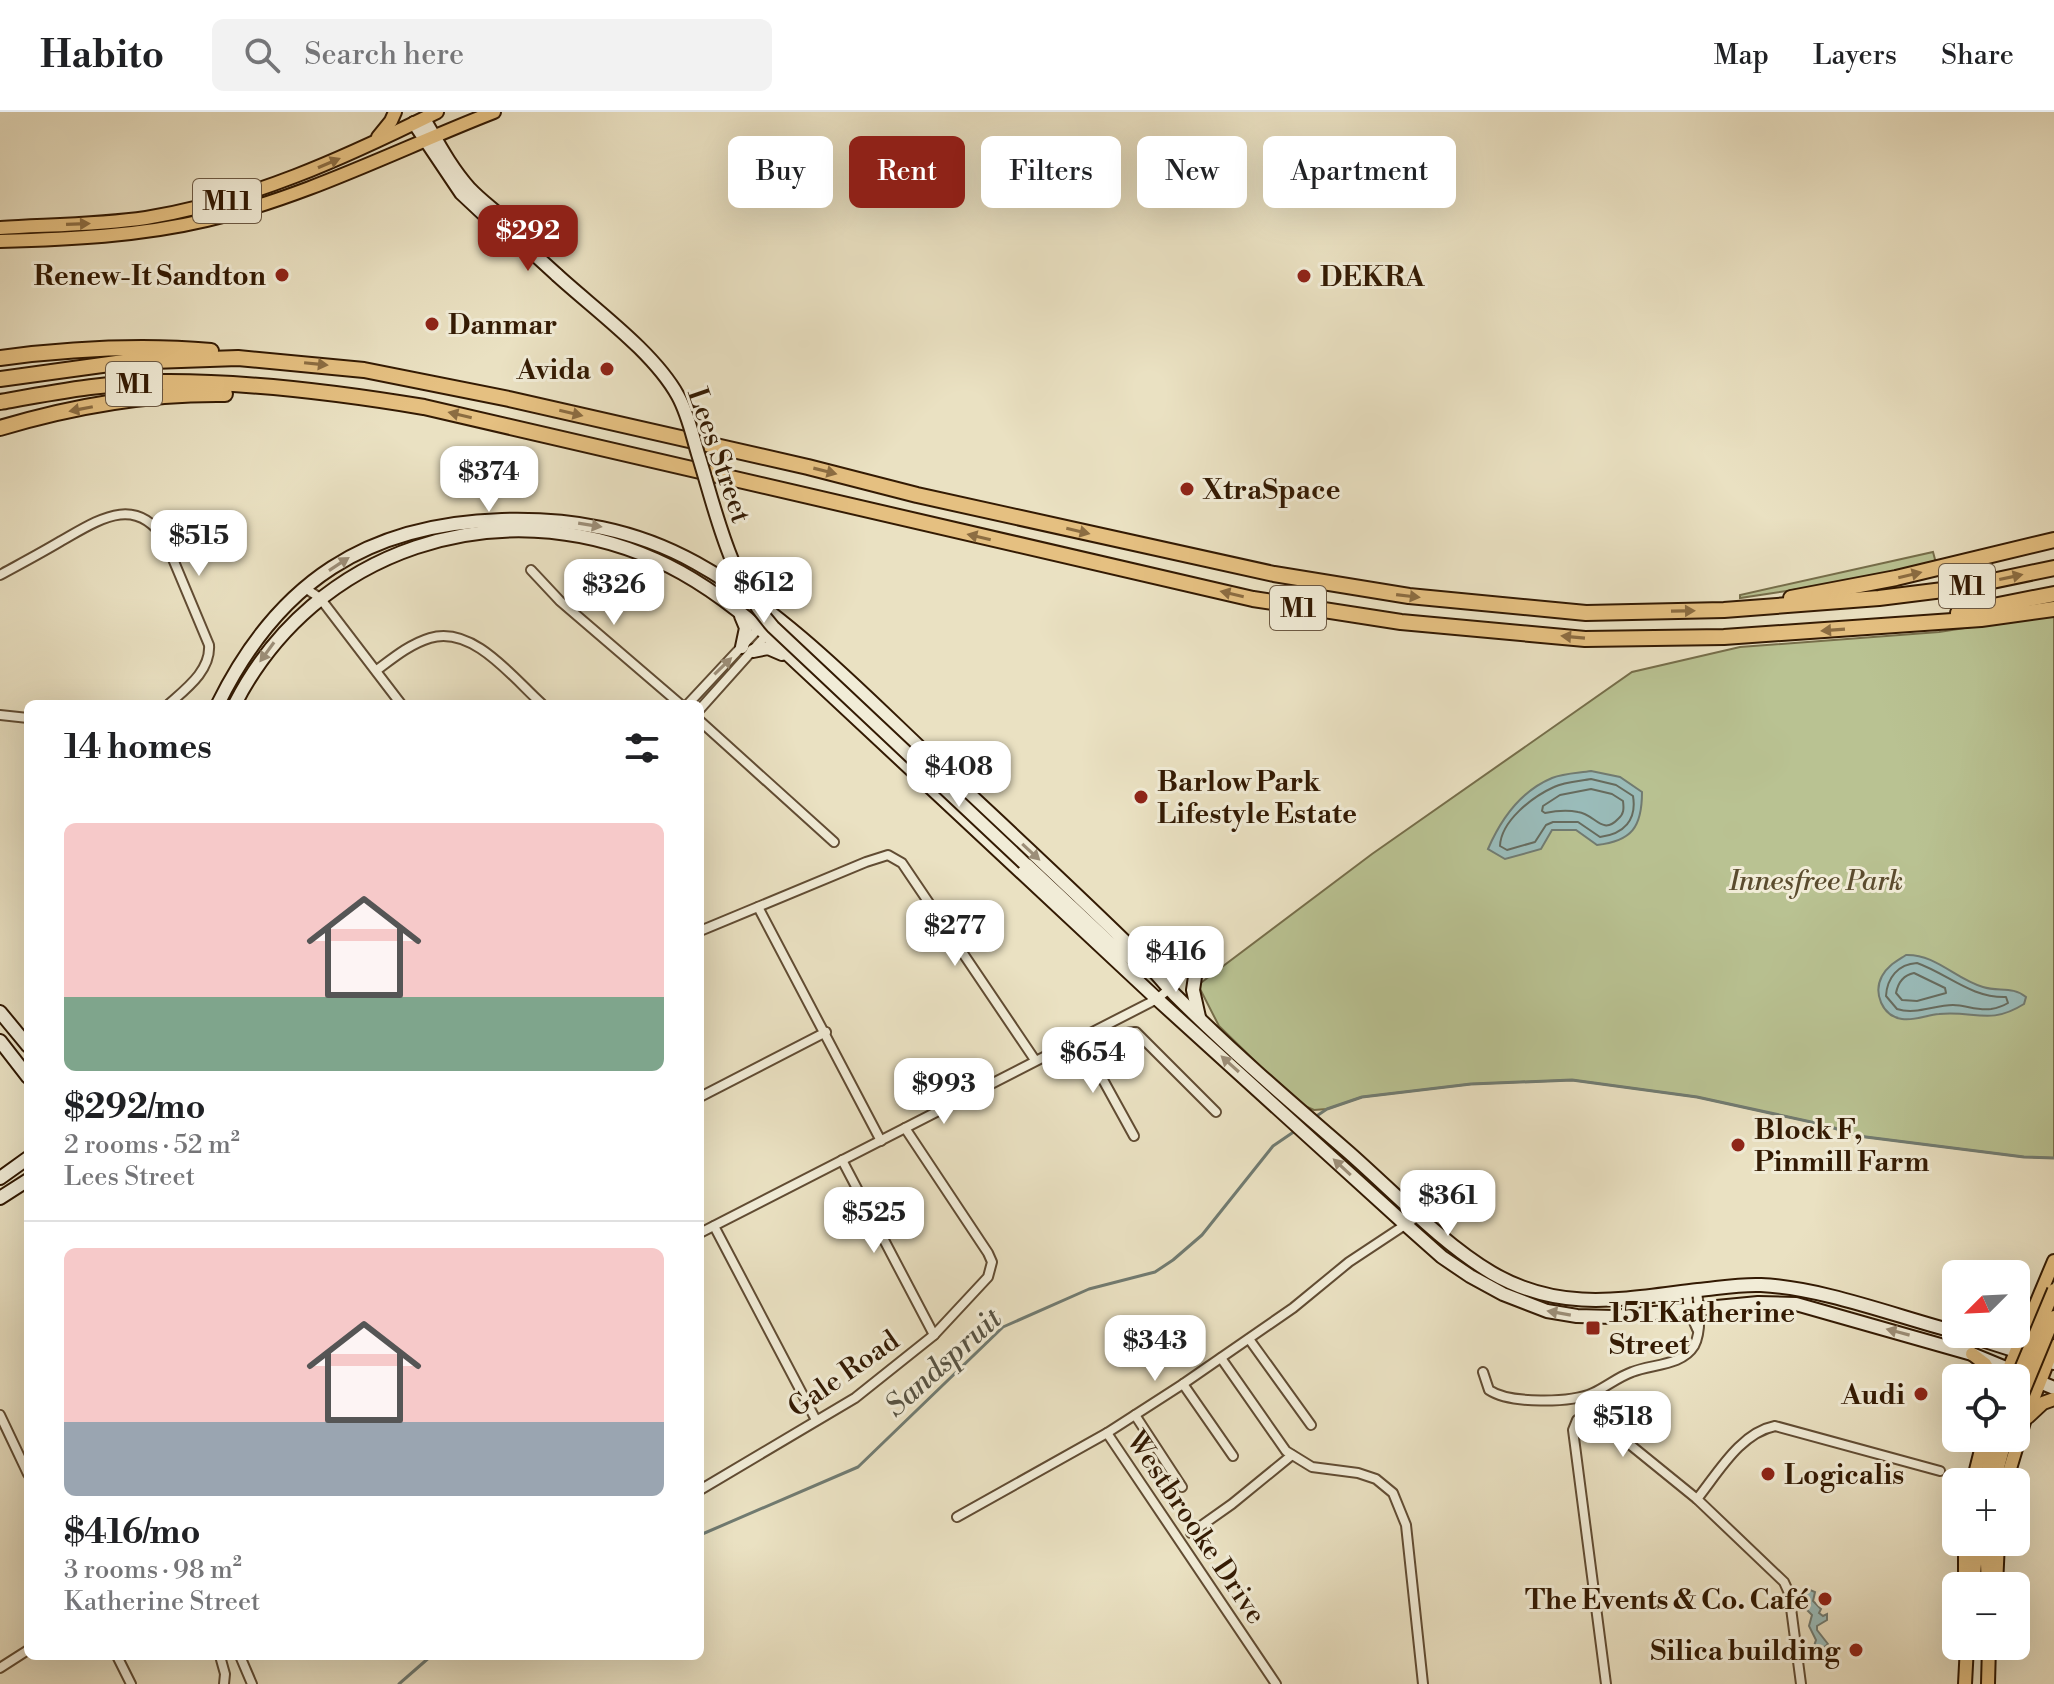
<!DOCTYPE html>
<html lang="en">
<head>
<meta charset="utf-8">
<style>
  body { margin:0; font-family:"Libre Bodoni",serif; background:#f2f2f2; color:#202124; height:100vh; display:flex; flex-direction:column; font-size:30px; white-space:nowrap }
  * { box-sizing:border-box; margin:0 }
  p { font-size:26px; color:#757577 }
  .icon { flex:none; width:44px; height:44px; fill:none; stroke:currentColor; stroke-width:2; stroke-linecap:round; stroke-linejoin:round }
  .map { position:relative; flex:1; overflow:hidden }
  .details { position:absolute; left:24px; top:588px; width:680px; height:960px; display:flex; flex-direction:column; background:#fff; border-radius:12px; box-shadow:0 8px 32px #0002 }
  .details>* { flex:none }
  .banner { position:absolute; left:728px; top:24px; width:760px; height:72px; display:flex; gap:16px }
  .needle { width:52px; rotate:246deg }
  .fabs { position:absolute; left:1942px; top:1148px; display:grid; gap:16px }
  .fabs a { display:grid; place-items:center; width:88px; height:88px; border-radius:12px; background:#fff; box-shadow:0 8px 32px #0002; font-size:40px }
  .price { position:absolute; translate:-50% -68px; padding:0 18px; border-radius:16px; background:#fff; color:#222; font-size:26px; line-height:52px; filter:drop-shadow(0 2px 4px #0008) }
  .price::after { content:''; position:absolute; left:50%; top:48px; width:24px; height:18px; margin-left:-12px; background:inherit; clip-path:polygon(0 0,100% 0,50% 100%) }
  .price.selected { background:#8f2418; color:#fff }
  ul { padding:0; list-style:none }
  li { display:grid; align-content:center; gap:16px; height:424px; padding:0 40px }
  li+li { border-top:2px solid #e0e0e0 }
  li span { display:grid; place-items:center; height:248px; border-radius:12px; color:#555 }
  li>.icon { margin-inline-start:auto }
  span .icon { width:144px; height:144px; fill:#fffc; stroke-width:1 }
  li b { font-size:34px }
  h2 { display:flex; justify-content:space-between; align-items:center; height:96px; padding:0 40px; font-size:34px }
  .pill { padding:0 28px; border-radius:12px; background:#fff; box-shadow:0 8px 32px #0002; font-size:28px; line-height:72px }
  .pill.selected { background:#8f2418; color:#fff }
  header { display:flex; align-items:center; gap:48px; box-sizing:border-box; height:112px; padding:0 40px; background:#fff; border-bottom:2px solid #e0e0e0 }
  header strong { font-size:38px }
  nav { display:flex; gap:44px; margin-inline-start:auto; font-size:28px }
  .search { width:560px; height:72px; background:#f2f2f2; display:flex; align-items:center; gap:20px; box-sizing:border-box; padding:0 28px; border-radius:12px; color:#757577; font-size:30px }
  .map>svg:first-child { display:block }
  .green { fill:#b9c292; stroke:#766e4a; stroke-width:2 }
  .water { fill:#9abcba; stroke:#717b71; stroke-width:2 }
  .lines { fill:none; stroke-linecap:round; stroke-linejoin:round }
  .shore { stroke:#666b5e; stroke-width:2 }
  .stream { stroke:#717b71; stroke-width:3 }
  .street-casing { stroke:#614c33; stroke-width:12 }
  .secondary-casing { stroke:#331a03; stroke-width:16 }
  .primary-casing { stroke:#331a03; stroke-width:16 }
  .highway-casing { stroke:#331a03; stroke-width:18 }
  .street { stroke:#f1ecd7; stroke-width:8 }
  .secondary { stroke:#f1ecd7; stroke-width:12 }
  .primary { stroke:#e5c081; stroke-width:12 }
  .highway { stroke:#e5c081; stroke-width:14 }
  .secondary-bridge-casing { stroke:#331a03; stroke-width:16; stroke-linecap:butt }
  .primary-bridge-casing { stroke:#331a03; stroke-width:16; stroke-linecap:butt }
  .secondary-bridge { stroke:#f1ecd7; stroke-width:12 }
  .primary-bridge { stroke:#e5c081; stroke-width:12 }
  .oneway { fill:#8c6d42 }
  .oneway2 { fill:#9c8e78 }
  .poi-dot { fill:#8f2418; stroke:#f1ecd7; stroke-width:3 }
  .labels { text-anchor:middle; stroke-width:6; stroke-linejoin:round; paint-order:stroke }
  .shield { fill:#f1ecd7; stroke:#6c5943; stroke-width:2 }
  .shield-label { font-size:26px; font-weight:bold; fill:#331a03 }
  .poi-label { font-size:28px; font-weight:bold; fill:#331a03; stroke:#f1ecd7; text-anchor:start }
  .street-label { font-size:28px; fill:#331a03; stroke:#f1ecd7 }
  .park-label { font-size:28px; font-style:italic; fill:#5b4c2e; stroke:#f1ecd7 }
  .water-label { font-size:30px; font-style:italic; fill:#575343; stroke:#f1ecd7 }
</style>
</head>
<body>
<header>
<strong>Habito</strong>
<div class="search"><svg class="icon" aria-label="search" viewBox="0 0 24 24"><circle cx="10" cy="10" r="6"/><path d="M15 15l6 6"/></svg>Search here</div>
<nav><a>Map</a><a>Layers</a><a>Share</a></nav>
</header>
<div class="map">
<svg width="2054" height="1572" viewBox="0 0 2054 1572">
  <rect width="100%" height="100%" fill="#eae1c2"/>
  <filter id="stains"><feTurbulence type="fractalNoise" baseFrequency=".0025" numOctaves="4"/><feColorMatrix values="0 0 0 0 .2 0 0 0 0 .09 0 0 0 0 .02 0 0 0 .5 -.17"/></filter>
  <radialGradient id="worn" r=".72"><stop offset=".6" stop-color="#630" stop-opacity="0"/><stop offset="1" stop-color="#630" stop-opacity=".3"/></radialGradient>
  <g class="green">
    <path d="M 1933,440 L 1936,451 L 1853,469 L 1740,486 L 1740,483 Z"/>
    <path d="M 2054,502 L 2054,1046 L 2024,1045 L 1858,1024 L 1825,1013 L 1697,985 L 1572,968 L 1471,972 L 1362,985 L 1327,997 L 1314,998 L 1298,991 L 1219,914 L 1198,873 L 1372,742 L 1632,560 L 1740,535 L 1939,520 Z"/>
  </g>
  <g class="water">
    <path d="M 1591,659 L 1620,665 L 1642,680 C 1642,715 1632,729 1597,733 L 1576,718 L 1552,718 L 1541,737 L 1505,747 L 1488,737 C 1501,707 1521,679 1552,666 C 1564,661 1579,661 1591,659 Z"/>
    <path d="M 1906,843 C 1936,842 1955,867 1983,875 C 1998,880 2013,874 2026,885 L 2024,892 C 1989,914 1974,898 1939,902 C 1927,903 1915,909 1902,907 C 1882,904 1873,881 1882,864 C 1887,854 1897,849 1906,843 Z"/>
    <path d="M 1810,1478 L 1815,1480 L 1813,1489 L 1821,1497 L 1819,1501 L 1823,1504 L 1827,1502 L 1827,1508 L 1817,1514 L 1817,1518 L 1828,1532 L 1817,1541 L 1813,1537 L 1816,1528 L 1809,1514 L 1812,1503 L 1806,1497 L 1802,1483 Z"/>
  </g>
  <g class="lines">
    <g class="shore">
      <path d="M 1591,667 L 1616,673 L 1633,684 C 1637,708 1624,722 1600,725 L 1578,710 L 1553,710 L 1546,713 L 1535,730 L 1507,738 L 1500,734 C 1501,709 1532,685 1554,675 C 1564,670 1580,669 1591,667 Z"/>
      <path d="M 1591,677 L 1612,682 L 1623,689 C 1624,697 1624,702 1618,707 C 1602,724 1595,702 1578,700 C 1568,698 1555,699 1545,701 L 1542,699 L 1543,694 L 1560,683 Z"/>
      <path d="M 1917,851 C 1948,862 1971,886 2006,885 L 2008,891 C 2003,894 1997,896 1991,897 C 1977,899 1966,893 1953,893 C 1934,893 1916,903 1897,897 L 1886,884 C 1887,866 1898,852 1917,851 Z"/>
      <path d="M 1914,861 L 1945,876 L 1946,881 L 1917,889 L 1902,888 L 1896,881 C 1898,871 1904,863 1914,861 Z"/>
    </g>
    <g class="stream">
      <path d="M 1315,1005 L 1327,997 L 1362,985 L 1471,972 L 1572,968 L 1697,985 L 1825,1013 L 1858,1024 L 2024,1045 L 2054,1046"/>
      <path d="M 700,1423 L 858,1355 L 1003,1215 L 1089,1177 L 1155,1160 L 1173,1148 L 1202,1123 L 1273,1034 L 1295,1019"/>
      <path d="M 399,1572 L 431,1544"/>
    </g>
    <g class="street-casing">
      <g id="street">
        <path d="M 531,458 L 560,489 L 680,592"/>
        <path d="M 0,463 C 20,452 41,441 61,429 C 97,409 135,381 165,428 L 209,533 C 211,558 187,576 169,592"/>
        <path d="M 305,476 L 320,486 L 401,592"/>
        <path d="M 377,558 C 393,546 410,532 430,526 C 473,513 513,566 542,592"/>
        <path d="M 688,592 L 759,516 L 766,500"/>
        <path d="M 700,597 L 769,520"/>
        <path d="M 0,603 L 28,606"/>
        <path d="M 700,609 L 834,730"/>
        <path d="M 758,795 L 881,1029"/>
        <path d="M 700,819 L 866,750 L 888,743 L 902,751 L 1035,948"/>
        <path d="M 1080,926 L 1134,1024"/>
        <path d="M 1093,949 C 1107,936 1115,919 1136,920 L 1216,1000"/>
        <path d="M 700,985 L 826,920"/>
        <path d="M 842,1048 L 934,1223"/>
        <path d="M 714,1114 L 816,1308"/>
        <path d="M 700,1121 L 1157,887 L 1169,877"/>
        <path d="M 1687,1180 L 1689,1199 L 1697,1217"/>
        <path d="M 1249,1227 L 1311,1313"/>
        <path d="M 1221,1246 L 1286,1339 L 1312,1355 L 1358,1361 L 1376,1367 L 1393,1381 L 1406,1413 L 1423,1572"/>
        <path d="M 1483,1260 L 1489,1278 C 1510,1292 1571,1291 1593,1281 C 1606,1275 1618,1265 1632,1260 C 1651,1252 1682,1254 1694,1234 C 1702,1219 1699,1195 1697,1179"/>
        <path d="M 1183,1272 L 1233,1344"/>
        <path d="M 0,1303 L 28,1362"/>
        <path d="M 1135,1303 L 1182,1375"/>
        <path d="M 1107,1321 L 1276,1572"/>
        <path d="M 700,1378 L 855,1286 L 934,1223 L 988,1165 L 992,1150 L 988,1141 L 905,1016"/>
        <path d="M 1697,1387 C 1718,1361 1740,1321 1775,1314 L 1940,1359"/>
        <path d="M 957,1405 L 1107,1321 L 1183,1272 L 1293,1196 L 1349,1150 L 1420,1103"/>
        <path d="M 1191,1421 L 1232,1392 L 1292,1343"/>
        <path d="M 117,1544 L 131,1572"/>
        <path d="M 220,1544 L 225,1562 L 224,1572"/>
        <path d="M 240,1544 L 252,1572"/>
        <path d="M 0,1556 L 28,1538"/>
        <path d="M 1606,1572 L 1573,1318 L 1577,1308 L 1586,1302 L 1596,1305 L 1697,1387 L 1784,1470 L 1789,1481 L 1801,1572"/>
      </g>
    </g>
    <g class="secondary-casing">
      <g id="secondary">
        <path d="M 424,7 C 438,31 451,56 470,77 C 488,96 511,108 523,132"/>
        <path d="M 414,11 L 461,81 L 508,125 L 523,132 L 557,163"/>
        <path d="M 741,504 L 746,516 L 742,535"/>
        <path d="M 753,539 L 768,536 L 782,542"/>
        <path d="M 218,592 C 278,470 367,412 502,408 C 571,406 635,417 696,451 C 783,499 859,578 931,646 C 1000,711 1071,776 1139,843 C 1151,855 1162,869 1174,882 C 1229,937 1288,988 1346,1038 C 1391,1077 1441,1131 1492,1161 C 1561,1201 1623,1187 1698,1178 C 1719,1176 1740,1172 1761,1173 C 1823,1176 1895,1204 1956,1220"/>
        <path d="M 235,592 C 314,437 498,377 656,448 C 697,466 734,494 767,523 L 1157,887 L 1406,1113 L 1442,1145 L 1470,1164 L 1503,1182 L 1547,1199 L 1577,1204 L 1613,1205 L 1758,1191 L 1796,1192 L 1972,1242 L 2054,1276"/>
        <path d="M 1027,753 L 1109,830 L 1142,855"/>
        <path d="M 1196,858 L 1193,878 L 1199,905"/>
        <path d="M 0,900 L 28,934"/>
        <path d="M 0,929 L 28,965"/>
        <path d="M 0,1066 L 28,1046"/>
        <path d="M 0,1086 L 28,1068"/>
        <path d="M 1963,1222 L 2054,1251"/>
      </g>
    </g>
    <g class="primary-casing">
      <g id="primary">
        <path d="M 378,25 L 391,9 L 395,0"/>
        <path d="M 0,116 C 49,113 98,113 146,106 C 250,89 344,46 437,0"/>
        <path d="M 0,129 C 70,127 139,124 207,108 C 306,85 399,37 494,0"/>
        <path d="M 1983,1228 L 2001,1227 L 2014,1222"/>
        <path d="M 1972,1242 L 1985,1252 L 1993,1266"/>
        <path d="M 2005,1266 L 2054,1149"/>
        <path d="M 2028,1305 L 2043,1291 L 2054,1287"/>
        <path d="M 1973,1370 L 1984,1326"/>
        <path d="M 1985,1370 L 1995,1326"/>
        <path d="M 1994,1370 L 2006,1326"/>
        <path d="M 2006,1370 L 2024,1310 L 2054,1234"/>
        <path d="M 1986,1430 L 1988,1474"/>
        <path d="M 1965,1474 L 1965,1430"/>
        <path d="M 1973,1474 L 1977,1430"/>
        <path d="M 1996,1474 L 1998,1430"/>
        <path d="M 1965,1572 L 1967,1534"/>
        <path d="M 1988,1572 L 1989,1534"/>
      </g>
    </g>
    <g class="highway-casing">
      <g id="highway">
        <path d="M 0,246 C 69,237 142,233 211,239"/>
        <path d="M 0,267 L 124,250 L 238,246 L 364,258 L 509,287 L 808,355 L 917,383 L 1274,462 L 1409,484 L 1586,501 L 1724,498 L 1879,486 L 1959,476 L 2054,456"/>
        <path d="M 0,290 C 56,280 113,269 169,270 C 255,270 340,281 424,295 L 1253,487 L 1401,510 L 1585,527 L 1724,525 L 1981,507 L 2054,497"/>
        <path d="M 0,316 C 73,294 149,281 225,282"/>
        <path d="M 1791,486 L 1896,466 L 2054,428"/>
        <path d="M 1958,501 L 2054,482"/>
      </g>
    </g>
    <use href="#street" class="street"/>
    <use href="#secondary" class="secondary"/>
    <use href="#primary" class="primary"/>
    <use href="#highway" class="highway"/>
    <g class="secondary-bridge-casing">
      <path id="secondary-bridge" d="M 557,163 C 594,197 654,240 678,284 C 688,302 692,322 698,342 C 717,403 729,466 773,515 L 1024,751"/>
    </g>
    <g class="primary-bridge-casing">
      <g id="primary-bridge">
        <path d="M 2016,1269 L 2054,1178"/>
        <path d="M 2016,1297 L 2054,1205"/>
      </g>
    </g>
    <use href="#secondary-bridge" class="secondary-bridge"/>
    <use href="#primary-bridge" class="primary-bridge"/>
  </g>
  <defs><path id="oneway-solid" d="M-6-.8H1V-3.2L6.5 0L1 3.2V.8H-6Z" transform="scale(2)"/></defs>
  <g class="oneway">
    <use href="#oneway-solid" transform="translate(329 51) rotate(-23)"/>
    <use href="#oneway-solid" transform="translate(78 112) rotate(-2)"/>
    <use href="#oneway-solid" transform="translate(316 252) rotate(6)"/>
    <use href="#oneway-solid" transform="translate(81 297) rotate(169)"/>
    <use href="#oneway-solid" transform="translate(571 301) rotate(13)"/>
    <use href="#oneway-solid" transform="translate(460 303) rotate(-167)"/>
    <use href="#oneway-solid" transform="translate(825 359) rotate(14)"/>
    <use href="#oneway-solid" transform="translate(1078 419) rotate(13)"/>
    <use href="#oneway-solid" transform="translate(979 425) rotate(-167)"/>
    <use href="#oneway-solid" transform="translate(1910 463) rotate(-13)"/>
    <use href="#oneway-solid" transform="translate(2011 465) rotate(-12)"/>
    <use href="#oneway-solid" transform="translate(1232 482) rotate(-167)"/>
    <use href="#oneway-solid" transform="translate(1408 484) rotate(7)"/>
    <use href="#oneway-solid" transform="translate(1683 499) rotate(-1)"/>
    <use href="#oneway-solid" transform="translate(1833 518) rotate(176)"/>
    <use href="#oneway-solid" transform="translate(1573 525) rotate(-175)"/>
  </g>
  <g class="oneway2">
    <use href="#oneway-solid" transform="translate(590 413) rotate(9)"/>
    <use href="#oneway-solid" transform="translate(339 452) rotate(-33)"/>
    <use href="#oneway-solid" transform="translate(267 540) rotate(126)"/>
    <use href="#oneway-solid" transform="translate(723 554) rotate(-44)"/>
    <use href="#oneway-solid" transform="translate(1031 740) rotate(43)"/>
    <use href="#oneway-solid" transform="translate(1230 952) rotate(-138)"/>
    <use href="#oneway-solid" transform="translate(1342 1055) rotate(-137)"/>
    <use href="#oneway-solid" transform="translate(1559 1201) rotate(-170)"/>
    <use href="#oneway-solid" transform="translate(1898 1220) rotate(-165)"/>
  </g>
  <g class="poi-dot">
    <circle cx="282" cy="163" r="8"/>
    <circle cx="1304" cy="164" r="8"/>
    <circle cx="432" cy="212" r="8"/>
    <circle cx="607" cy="257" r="8"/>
    <circle cx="1187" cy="377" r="8"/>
    <circle cx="1141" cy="685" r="8"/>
    <circle cx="1738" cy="1033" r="8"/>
    <rect x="1585" y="1208" width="16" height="16" rx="4"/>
    <circle cx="1921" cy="1282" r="8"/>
    <circle cx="1768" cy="1362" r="8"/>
    <circle cx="1825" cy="1487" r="8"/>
    <circle cx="1856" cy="1538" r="8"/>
  </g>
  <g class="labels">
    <g class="shield">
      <rect x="193" y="67" width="68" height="44" rx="6"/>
      <rect x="106" y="250" width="56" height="44" rx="6"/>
      <rect x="1939" y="452" width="56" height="44" rx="6"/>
      <rect x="1270" y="474" width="56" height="44" rx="6"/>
    </g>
    <g class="shield-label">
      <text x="227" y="98">M11</text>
      <text x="134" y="281">M1</text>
      <text x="1967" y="483">M1</text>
      <text x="1298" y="505">M1</text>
    </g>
    <g class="poi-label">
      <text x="266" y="173" text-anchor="end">Renew-It Sandton</text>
      <text x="1320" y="174">DEKRA</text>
      <text x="448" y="222">Danmar</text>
      <text x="591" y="267" text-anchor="end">Avida</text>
      <text x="1203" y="387">XtraSpace</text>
      <text x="1157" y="679">Barlow Park<tspan x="1157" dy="32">Lifestyle Estate</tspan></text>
      <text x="1754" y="1027">Block F,<tspan x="1754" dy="32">Pinmill Farm</tspan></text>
      <text x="1609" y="1210">151 Katherine<tspan x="1609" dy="32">Street</tspan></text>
      <text x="1905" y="1292" text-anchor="end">Audi</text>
      <text x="1784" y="1372">Logicalis</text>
      <text x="1809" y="1497" text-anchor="end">The Events &amp; Co. Café</text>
      <text x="1840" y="1548" text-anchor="end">Silica building</text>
    </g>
    <g class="street-label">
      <text transform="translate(720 343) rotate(71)" y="10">Lees Street</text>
      <text transform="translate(843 1261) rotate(-35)" y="10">Gale Road</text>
      <text transform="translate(1197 1415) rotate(56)" y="10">Westbrooke Drive</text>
    </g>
    <g class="park-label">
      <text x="1816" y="778">Innesfree Park</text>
    </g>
    <g class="water-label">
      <text transform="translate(943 1250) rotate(-42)" y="10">Sandspruit</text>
    </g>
  </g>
  <rect width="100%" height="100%" filter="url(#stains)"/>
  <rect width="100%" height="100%" fill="url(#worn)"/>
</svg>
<div class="fabs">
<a><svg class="needle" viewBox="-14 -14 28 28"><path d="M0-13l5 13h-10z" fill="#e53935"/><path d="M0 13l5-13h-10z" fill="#757577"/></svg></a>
<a><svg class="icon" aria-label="locate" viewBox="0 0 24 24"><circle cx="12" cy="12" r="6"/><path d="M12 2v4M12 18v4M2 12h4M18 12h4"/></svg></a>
<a>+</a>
<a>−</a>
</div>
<b class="price selected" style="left:528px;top:161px">$292</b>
<b class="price" style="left:489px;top:402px">$374</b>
<b class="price" style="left:199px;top:466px">$515</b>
<b class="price" style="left:764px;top:513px">$612</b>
<b class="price" style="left:614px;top:515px">$326</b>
<b class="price" style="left:959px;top:697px">$408</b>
<b class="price" style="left:955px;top:856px">$277</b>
<b class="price" style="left:1176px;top:882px">$416</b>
<b class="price" style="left:1093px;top:983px">$654</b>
<b class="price" style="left:944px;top:1014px">$993</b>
<b class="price" style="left:1448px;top:1126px">$361</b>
<b class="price" style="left:874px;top:1143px">$525</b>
<b class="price" style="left:1155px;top:1271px">$343</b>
<b class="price" style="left:1623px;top:1347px">$518</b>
<div class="banner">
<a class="pill">Buy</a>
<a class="pill selected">Rent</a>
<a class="pill">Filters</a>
<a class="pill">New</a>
<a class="pill">Apartment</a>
</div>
<section class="details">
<h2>14 homes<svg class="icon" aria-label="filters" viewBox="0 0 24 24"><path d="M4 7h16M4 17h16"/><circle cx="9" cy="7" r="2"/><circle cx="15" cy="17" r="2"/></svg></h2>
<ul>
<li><span style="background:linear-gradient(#f6c9c9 70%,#7fa58c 0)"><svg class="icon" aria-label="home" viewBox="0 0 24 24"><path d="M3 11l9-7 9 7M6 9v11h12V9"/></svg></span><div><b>$292/mo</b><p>2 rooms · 52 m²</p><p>Lees Street</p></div></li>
<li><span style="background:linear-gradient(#f6c9c9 70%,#9aa5b1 0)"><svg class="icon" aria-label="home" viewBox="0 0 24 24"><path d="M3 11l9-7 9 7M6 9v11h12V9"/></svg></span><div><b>$416/mo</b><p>3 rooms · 98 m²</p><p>Katherine Street</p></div></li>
</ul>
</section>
</div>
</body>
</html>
